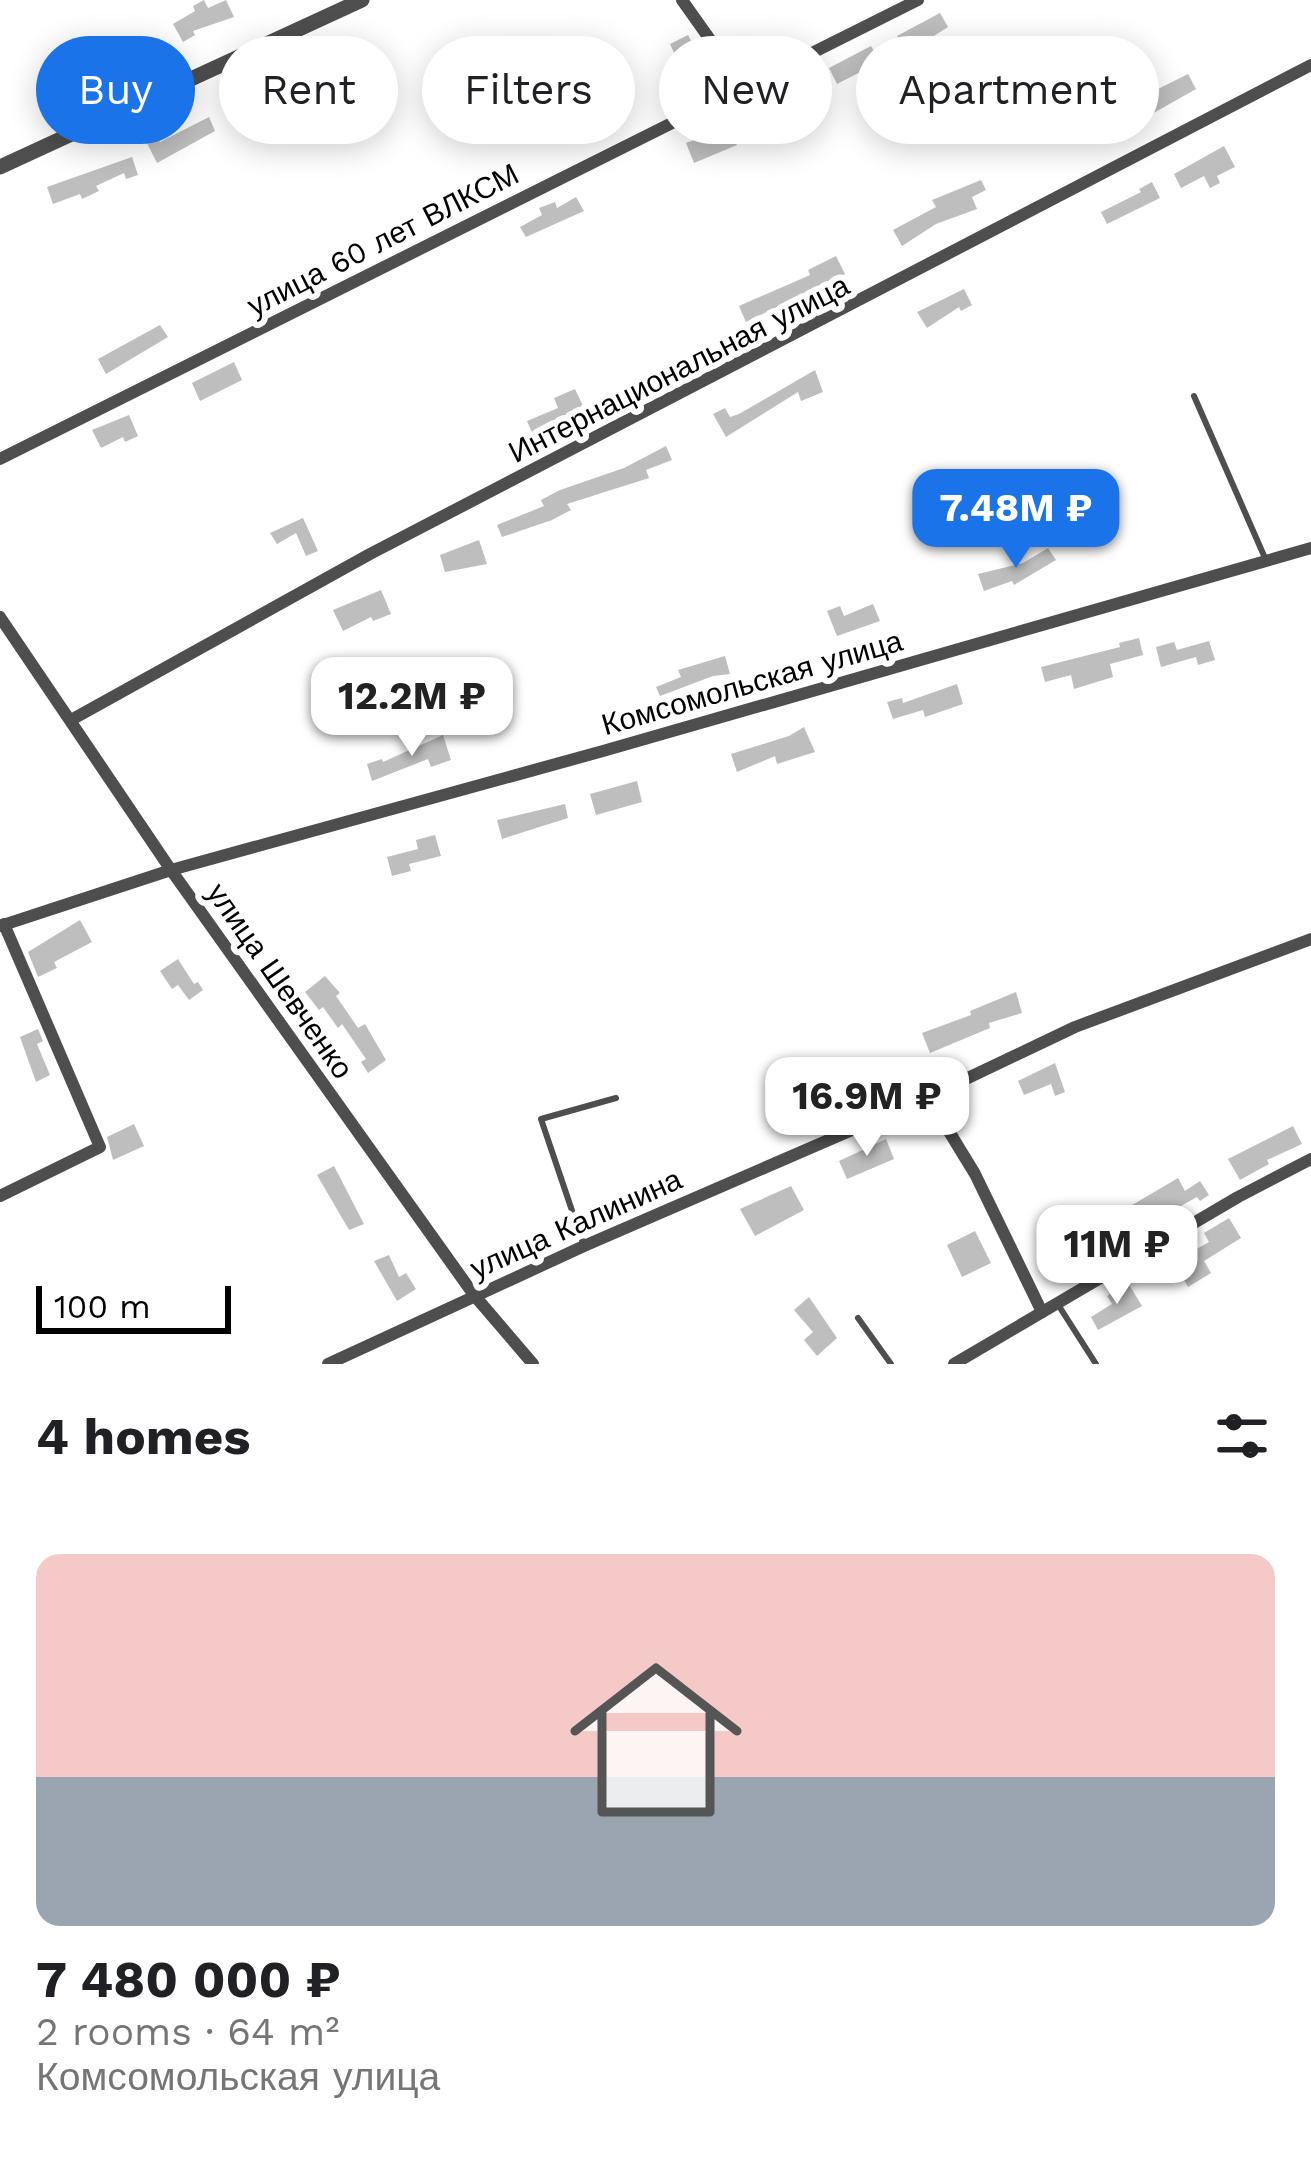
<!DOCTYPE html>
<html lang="en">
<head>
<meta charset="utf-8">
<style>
  body { margin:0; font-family:"Work Sans",sans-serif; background:#f2f2f2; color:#202124; height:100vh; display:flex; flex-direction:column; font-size:45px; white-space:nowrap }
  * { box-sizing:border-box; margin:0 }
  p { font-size:39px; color:#757577 }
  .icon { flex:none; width:66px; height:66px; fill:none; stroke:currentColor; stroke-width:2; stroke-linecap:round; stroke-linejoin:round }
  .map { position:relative; height:1364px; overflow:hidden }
  .details { display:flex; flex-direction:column; background:#fff; flex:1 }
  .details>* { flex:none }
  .banner { position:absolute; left:36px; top:36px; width:1239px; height:108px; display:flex; gap:24px }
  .scale { position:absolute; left:36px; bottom:30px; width:195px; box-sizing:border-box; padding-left:12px; border:6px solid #000; border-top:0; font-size:33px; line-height:42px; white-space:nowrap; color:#000; -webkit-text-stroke:9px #fff; paint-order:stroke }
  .price { position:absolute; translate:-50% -102px; padding:0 27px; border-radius:24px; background:#fff; color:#222; font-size:39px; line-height:78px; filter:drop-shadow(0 3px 6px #0008) }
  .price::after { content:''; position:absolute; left:50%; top:72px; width:36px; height:27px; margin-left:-18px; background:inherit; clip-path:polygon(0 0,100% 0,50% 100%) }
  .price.current { background:#1a73e8; color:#fff }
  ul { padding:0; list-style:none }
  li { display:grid; align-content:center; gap:24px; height:636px; padding:0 36px }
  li+li { border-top:3px solid #e0e0e0 }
  li span { display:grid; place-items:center; height:372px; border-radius:24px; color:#555 }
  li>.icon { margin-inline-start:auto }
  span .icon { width:216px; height:216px; fill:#fffc; stroke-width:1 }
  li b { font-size:51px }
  h2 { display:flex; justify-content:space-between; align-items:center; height:144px; padding:0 36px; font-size:51px }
  .pill { padding:0 42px; border-radius:54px; background:#fff; box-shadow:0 6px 30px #0003; font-size:42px; line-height:108px }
  .pill.current { background:#1a73e8; color:#fff }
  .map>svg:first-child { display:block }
  .building { fill:#bebebe }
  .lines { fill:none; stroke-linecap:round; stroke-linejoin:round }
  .service { stroke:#4e4e4e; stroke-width:6 }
  .minor { stroke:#4e4e4e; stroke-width:12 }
  .tertiary { stroke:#4e4e4e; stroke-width:15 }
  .labels { text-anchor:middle; stroke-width:12; stroke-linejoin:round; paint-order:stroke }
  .street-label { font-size:30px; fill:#000; stroke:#fff }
</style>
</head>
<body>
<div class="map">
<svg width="1311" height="1364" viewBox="0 0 1311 1364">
  <rect width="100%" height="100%" fill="#fff"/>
  <g class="building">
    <path d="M 204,0 L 208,8 L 226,0 L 234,17 L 193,31 L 195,35 L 183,42 L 173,24 L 195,11 L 193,6 Z"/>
    <path d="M 940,13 L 948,27 L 907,53 L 897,36 Z"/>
    <path d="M 688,35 L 695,48 L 690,51 L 703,74 L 688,83 L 670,44 Z"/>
    <path d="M 871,46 L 880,62 L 837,84 L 829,68 Z"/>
    <path d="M 1188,74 L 1196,89 L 1118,133 L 1089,142 L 1082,127 Z"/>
    <path d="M 209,117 L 215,131 L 157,163 L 147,143 L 158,138 L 160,142 Z"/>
    <path d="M 727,128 L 737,145 L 694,163 L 686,143 L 702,137 L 703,141 Z"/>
    <path d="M 1224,146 L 1235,167 L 1217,176 L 1220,183 L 1210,188 L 1204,176 L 1181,188 L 1174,174 Z"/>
    <path d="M 132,157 L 138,175 L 126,179 L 124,173 L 96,186 L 99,191 L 82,199 L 80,194 L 53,204 L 47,187 Z"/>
    <path d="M 981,180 L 986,190 L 972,197 L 977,209 L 936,224 L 902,246 L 893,230 L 936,207 L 932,200 Z"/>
    <path d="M 1152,182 L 1160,198 L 1107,224 L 1101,212 L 1141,192 L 1139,189 Z"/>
    <path d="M 576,197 L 584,211 L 526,237 L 520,227 L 542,215 L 539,208 L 555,202 L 557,208 Z"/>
    <path d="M 836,256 L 845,274 L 746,322 L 739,306 L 810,275 L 808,270 Z"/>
    <path d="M 964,289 L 972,305 L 961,311 L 959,307 L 927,328 L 917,312 Z"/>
    <path d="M 160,325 L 168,337 L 106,374 L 98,359 Z"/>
    <path d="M 234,362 L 242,380 L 200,401 L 192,383 Z"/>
    <path d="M 815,370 L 823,392 L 801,401 L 798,392 L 726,437 L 713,414 L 725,408 L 730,417 L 739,414 Z"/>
    <path d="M 575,389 L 584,408 L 533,435 L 527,421 L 558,408 L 554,398 Z"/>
    <path d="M 129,415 L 138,436 L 125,442 L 123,437 L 101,448 L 92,430 Z"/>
    <path d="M 666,446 L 672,460 L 646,470 L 649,478 L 567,504 L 571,510 L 552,520 L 502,537 L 497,525 L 544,506 L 541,500 L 560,490 L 624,468 Z"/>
    <path d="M 303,518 L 318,551 L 306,556 L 296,533 L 277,544 L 270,533 Z"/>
    <path d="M 479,540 L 487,564 L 445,572 L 440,555 Z"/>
    <path d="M 1048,548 L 1056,560 L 1014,585 L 1012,581 L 984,591 L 978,574 L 1023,563 Z"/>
    <path d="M 381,590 L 391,614 L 373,621 L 371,617 L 343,631 L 333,610 Z"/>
    <path d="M 873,604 L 880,621 L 837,636 L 827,611 L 840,606 L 844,616 Z"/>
    <path d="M 1139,638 L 1143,655 L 1110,664 L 1113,677 L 1074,689 L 1071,675 L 1045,682 L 1041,667 L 1120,647 L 1119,643 Z"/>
    <path d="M 1209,641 L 1215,660 L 1198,665 L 1196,657 L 1161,667 L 1156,647 L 1174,642 L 1177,650 Z"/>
    <path d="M 725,656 L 730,674 L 713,676 L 660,696 L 656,687 L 681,677 L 678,670 Z"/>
    <path d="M 957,684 L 963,704 L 925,717 L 923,710 L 893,719 L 887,702 L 902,698 L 903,703 Z"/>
    <path d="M 804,727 L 815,752 L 777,764 L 775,756 L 737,772 L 731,754 L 789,736 Z"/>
    <path d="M 443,735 L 451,760 L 431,767 L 428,759 L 372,781 L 367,764 L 382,759 L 383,762 Z"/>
    <path d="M 637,781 L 642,802 L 596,815 L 590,794 Z"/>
    <path d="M 565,804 L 568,818 L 502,839 L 497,820 Z"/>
    <path d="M 435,835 L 441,856 L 409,864 L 411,871 L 392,876 L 387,857 L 418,849 L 416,840 Z"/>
    <path d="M 80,920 L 92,942 L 54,962 L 57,968 L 38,977 L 28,952 Z"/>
    <path d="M 178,959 L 194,984 L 198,982 L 203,990 L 189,1000 L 178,985 L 172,989 L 160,971 Z"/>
    <path d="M 325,976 L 340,993 L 336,996 L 358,1028 L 365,1024 L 386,1060 L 368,1073 L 361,1062 L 366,1059 L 342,1024 L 338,1028 L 323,1007 L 319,1010 L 305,992 Z"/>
    <path d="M 1016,992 L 1022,1013 L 989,1023 L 990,1028 L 930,1053 L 922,1033 L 971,1015 L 970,1011 Z"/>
    <path d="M 38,1029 L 43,1041 L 37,1044 L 50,1075 L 36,1082 L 20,1037 Z"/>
    <path d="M 1055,1063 L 1065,1092 L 1055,1096 L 1051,1084 L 1024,1095 L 1018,1081 Z"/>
    <path d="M 134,1124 L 144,1146 L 113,1160 L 107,1137 Z"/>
    <path d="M 1293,1126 L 1302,1144 L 1267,1160 L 1269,1164 L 1240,1180 L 1228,1159 Z"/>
    <path d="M 886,1139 L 894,1159 L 847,1179 L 839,1161 Z"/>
    <path d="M 334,1166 L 364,1224 L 349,1230 L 317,1175 Z"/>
    <path d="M 1178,1178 L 1185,1191 L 1200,1181 L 1209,1195 L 1200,1201 L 1197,1197 L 1156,1220 L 1158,1224 L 1125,1244 L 1110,1218 Z"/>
    <path d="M 791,1186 L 804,1210 L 755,1236 L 740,1209 Z"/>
    <path d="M 1229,1218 L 1241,1238 L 1204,1261 L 1211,1273 L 1188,1287 L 1174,1262 L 1209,1242 L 1204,1233 Z"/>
    <path d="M 1087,1230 L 1100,1256 L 1075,1270 L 1064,1251 L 1076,1244 L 1073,1238 Z"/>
    <path d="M 975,1231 L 991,1263 L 962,1277 L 947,1245 Z"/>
    <path d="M 389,1255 L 399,1277 L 406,1273 L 416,1289 L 397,1301 L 374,1261 Z"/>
    <path d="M 1128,1283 L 1142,1306 L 1098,1330 L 1091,1317 L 1112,1304 L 1107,1296 Z"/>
    <path d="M 809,1297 L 837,1338 L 817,1356 L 804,1340 L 813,1332 L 794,1310 Z"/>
  </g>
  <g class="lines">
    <g class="service">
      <path d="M 1194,396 L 1265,558"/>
      <path d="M 584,1246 L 541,1119 L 616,1098"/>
      <path d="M 1057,1303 L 1096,1364"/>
      <path d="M 858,1318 L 891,1364"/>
    </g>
    <g class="minor">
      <path d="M 682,0 L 743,86"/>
      <path d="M 0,459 L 918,0"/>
      <path d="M 0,617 L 171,870 L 474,1295 L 533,1364"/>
      <path d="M 71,720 L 370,554 L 1311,65"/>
      <path d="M 0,926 L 171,870 L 603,751 L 1311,548"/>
      <path d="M 928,1097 L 975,1174 L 1042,1312"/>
      <path d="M 0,1196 L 100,1147 L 4,924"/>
      <path d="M 328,1364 L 584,1246 L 928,1097 L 1075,1027 L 1311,939"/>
      <path d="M 954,1364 L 1238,1197 L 1311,1159"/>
    </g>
    <path class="tertiary" d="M 0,167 L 362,0"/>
  </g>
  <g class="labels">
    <g class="street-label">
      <text transform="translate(383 240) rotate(-27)" y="10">улица 60 лет ВЛКСМ</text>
      <text transform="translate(679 369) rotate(-27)" y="10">Интернациональная улица</text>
      <text transform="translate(752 683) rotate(-16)" y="10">Комсомольская улица</text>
      <text transform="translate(280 981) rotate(55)" y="10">улица Шевченко</text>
      <text transform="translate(576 1224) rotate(-24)" y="10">улица Калинина</text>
    </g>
  </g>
</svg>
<div class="scale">100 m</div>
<b class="price current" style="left:1016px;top:571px">7.48M ₽</b>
<b class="price" style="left:412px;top:759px">12.2M ₽</b>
<b class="price" style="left:867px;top:1159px">16.9M ₽</b>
<b class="price" style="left:1117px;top:1307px">11M ₽</b>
<div class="banner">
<a class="pill current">Buy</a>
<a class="pill">Rent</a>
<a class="pill">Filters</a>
<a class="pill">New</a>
<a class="pill">Apartment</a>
</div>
</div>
<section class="details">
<h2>4 homes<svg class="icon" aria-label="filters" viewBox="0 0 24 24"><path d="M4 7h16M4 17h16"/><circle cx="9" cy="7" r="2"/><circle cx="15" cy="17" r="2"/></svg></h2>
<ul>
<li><span style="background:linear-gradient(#f6c9c9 60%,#9aa5b1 0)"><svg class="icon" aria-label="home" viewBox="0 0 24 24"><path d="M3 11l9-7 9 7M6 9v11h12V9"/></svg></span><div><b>7 480 000 ₽</b><p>2 rooms · 64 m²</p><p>Комсомольская улица</p></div></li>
</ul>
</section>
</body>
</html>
